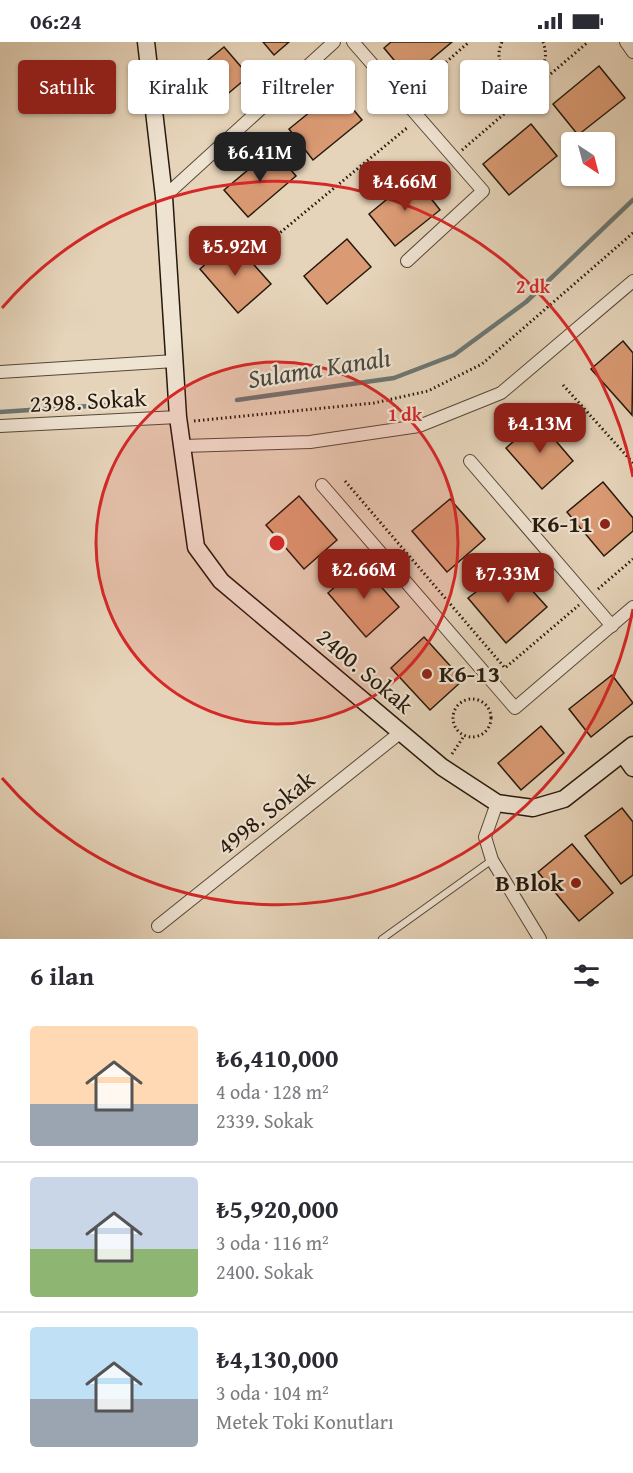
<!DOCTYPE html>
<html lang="tr">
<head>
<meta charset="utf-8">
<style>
  body { margin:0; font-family:"Gentium Book Plus",serif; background:#f2f2f3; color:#2b2b33; height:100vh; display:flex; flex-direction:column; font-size:22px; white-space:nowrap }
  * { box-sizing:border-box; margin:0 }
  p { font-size:20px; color:#7c7c81 }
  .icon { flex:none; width:33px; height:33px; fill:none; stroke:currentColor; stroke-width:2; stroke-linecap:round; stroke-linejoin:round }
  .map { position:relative; height:897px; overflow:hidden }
  .panel { display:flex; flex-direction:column; background:#fff; flex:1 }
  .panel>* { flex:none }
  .banner { position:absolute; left:18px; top:18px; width:597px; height:54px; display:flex; gap:12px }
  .needle { width:39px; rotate:144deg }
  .tools { position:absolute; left:561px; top:90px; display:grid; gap:12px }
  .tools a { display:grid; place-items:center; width:54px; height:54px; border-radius:6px; background:#fff; box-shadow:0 2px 4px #0004; font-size:30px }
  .price { position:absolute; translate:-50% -51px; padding:0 14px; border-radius:12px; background:#8f2418; color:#fff; font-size:20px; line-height:39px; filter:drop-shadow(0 2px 3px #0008) }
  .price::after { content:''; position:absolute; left:50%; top:36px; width:18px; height:14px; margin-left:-9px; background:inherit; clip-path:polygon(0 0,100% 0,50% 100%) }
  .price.selected { background:#222; color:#fff }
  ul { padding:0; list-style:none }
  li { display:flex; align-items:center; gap:18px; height:150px; padding:0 30px }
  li+li { border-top:2px solid #e1e1e2 }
  li span { display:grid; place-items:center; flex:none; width:168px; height:120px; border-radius:6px; color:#555 }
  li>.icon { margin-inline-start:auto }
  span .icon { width:72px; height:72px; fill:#fffc; stroke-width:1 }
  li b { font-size:26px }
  h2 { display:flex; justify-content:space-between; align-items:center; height:72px; padding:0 30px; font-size:26px }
  .chip { padding:0 21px; border-radius:6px; background:#fff; box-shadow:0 2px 4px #0004; font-size:21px; line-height:54px }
  .chip.selected { background:#8f2418; color:#fff }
  .status { display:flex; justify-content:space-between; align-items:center; height:42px; padding:0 30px; background:#fff; direction:ltr }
  .status svg { height:16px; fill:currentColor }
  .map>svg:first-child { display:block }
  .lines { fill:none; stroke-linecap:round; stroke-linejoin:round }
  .stream { stroke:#6b7774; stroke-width:4.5 }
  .building { fill:#da9a73; stroke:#25190c; stroke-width:1.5 }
  .lane-casing { stroke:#554838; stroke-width:8 }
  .street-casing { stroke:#554838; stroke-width:14 }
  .secondary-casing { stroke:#25190c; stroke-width:19 }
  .path { stroke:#25190c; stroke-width:3; stroke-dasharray:1.5 3; stroke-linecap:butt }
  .lane { stroke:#efe3d2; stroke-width:6 }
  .street { stroke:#efe3d2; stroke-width:12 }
  .secondary { stroke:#efe3d2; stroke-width:16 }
  .ring { fill:none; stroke:#d62828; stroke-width:3 }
  .poi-dot { fill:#8f2418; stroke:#efe3d2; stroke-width:2 }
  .labels { text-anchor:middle; stroke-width:4.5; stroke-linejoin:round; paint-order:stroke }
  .street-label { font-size:24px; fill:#25190c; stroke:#efe3d2 }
  .poi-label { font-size:24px; font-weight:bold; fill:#25190c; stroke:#efe3d2; text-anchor:end }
  .water-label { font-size:26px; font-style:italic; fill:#484840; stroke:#efe3d2 }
  .centre { fill:#d62828; stroke:#efe3d2; stroke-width:3 }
  .ring-label { font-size:18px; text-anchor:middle; font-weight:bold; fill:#d62828; stroke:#efe3d2; stroke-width:4.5; stroke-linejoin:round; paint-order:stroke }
</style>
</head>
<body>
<div class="status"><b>06:24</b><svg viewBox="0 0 49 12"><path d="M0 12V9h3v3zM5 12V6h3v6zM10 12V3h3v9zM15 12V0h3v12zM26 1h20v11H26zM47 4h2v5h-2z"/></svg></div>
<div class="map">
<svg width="633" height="897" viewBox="0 0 633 897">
  <rect width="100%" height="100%" fill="#e6d4ba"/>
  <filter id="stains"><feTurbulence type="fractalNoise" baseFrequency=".00333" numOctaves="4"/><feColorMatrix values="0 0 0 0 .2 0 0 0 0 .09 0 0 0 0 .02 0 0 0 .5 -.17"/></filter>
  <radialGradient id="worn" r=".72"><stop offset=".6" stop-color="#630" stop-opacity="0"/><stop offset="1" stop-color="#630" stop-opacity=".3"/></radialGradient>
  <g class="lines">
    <g class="stream">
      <path d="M 237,358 L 394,336 L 454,313 L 526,260 L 633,158"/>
      <path d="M 0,370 L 104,363"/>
    </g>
  </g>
  <g class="building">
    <path d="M 263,0 L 289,0 L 274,13 Z"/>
    <path d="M 391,0 L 452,0 L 409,36 L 384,6 Z"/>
    <path d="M 224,5 L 249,34 L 206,70 L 181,40 Z"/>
    <path d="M 599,24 L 625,56 L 578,93 L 553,62 Z"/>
    <path d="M 337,48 L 362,78 L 313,118 L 289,87 Z"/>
    <path d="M 531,82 L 557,114 L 509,153 L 483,122 Z"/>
    <path d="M 273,107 L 296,134 L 248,175 L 224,148 Z"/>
    <path d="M 414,135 L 440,168 L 395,204 L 369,172 Z"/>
    <path d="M 347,197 L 371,225 L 327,262 L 304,234 Z"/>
    <path d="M 232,198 L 271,242 L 238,271 L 200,227 Z"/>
    <path d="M 623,299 L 633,311 L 632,373 L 591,327 Z"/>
    <path d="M 538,378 L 573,419 L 542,447 L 506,406 Z"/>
    <path d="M 603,440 L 633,476 L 633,489 L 604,514 L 567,470 Z"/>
    <path d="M 299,454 L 337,498 L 304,527 L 266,483 Z"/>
    <path d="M 450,457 L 485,497 L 447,530 L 412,489 Z"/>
    <path d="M 361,522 L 399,565 L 366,595 L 328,551 Z"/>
    <path d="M 510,524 L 547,565 L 506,601 L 468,556 Z"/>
    <path d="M 424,595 L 463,638 L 430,668 L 391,626 Z"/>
    <path d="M 612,633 L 633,661 L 591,695 L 569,667 Z"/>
    <path d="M 541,684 L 564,711 L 521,748 L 498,721 Z"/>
    <path d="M 622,766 L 633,780 L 633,833 L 621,842 L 585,794 Z"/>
    <path d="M 572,802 L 613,851 L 579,879 L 538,830 Z"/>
  </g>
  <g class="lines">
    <g class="lane-casing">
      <path id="lane" d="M 382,897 L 492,818"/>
    </g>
    <g class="street-casing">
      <g id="street">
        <path d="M 353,0 L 483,149 L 407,219"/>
        <path d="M 626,0 L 633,10"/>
        <path d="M 164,155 L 334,0"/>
        <path d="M 0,330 L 175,319"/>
        <path d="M 0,384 L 178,375"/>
        <path d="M 183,404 L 310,400 L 419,384 L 501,351 L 633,239"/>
        <path d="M 470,419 L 612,584"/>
        <path d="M 322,443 L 515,666 L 633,565"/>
        <path d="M 497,761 L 485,795 L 492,818 L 540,897"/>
        <path d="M 158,884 L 401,690"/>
      </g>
    </g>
    <g class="secondary-casing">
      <g id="secondary">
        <path d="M 146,0 L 164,155 L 178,375 L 196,505 L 221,539 L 442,725 L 497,761 L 533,766 L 564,757 L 633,703"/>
        <path d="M 623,712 L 633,726"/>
      </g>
    </g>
    <g class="path">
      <path d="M 502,0 C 483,43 560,46 543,0"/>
      <path d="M 538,28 L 545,37"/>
      <path d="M 412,50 L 469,0"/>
      <path d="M 462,108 L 588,0"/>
      <path d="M 270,199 L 408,85"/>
      <path d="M 563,343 L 633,421"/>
      <path d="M 194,379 L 374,361 L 428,349 L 482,322 L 633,191"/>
      <path d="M 345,439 L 505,626 L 579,563"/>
      <path d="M 598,547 L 633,517"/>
      <circle cx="472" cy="676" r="19"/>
      <path d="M 452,712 L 464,694"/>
    </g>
    <use href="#lane" class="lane"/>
    <use href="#street" class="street"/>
    <use href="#secondary" class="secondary"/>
  </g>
  <circle cx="277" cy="501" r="181" fill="#d62828" fill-opacity=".12"/>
  <g class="ring">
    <circle cx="277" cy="501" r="181"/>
    <path d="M633 567A362 362 0 0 1 2 736M2 266A362 362 0 0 1 633 435"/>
  </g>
  <g class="poi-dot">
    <circle cx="605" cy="482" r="6"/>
    <circle cx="427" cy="632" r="6"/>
    <circle cx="576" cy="841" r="6"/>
  </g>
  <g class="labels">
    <g class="street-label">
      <text transform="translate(88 359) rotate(-3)" y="8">2398. Sokak</text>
      <text transform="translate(365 629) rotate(40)" y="8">2400. Sokak</text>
      <text transform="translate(266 771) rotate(-39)" y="8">4998. Sokak</text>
    </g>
    <g class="poi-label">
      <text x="593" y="490">K6-11</text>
      <text x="439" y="640" text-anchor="start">K6-13</text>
      <text x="564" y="849">B Blok</text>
    </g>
    <g class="water-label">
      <text transform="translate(319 326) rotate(-9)" y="9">Sulama Kanalı</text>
    </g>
  </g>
  <circle cx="277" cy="501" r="9" class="centre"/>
  <g class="ring-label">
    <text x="533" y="251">2 dk</text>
    <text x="405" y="379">1 dk</text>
  </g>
  <rect width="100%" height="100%" filter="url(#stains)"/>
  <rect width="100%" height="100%" fill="url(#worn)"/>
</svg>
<div class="tools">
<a><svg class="needle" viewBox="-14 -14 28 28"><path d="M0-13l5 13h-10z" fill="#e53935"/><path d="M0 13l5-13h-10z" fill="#7c7c81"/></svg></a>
</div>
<b class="price selected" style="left:260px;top:141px">₺6.41M</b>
<b class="price" style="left:405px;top:170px">₺4.66M</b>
<b class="price" style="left:235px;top:235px">₺5.92M</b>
<b class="price" style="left:540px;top:412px">₺4.13M</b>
<b class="price" style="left:364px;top:558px">₺2.66M</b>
<b class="price" style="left:508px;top:562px">₺7.33M</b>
<div class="banner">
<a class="chip selected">Satılık</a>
<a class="chip">Kiralık</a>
<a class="chip">Filtreler</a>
<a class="chip">Yeni</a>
<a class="chip">Daire</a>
</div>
</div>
<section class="panel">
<h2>6 ilan<svg class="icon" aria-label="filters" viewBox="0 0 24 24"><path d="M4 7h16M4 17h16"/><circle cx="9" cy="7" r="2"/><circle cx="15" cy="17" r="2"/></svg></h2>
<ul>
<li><span style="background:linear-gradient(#ffd9b3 65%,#9aa5b1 0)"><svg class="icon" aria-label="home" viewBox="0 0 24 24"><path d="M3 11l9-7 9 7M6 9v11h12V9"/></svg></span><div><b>₺6,410,000</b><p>4 oda · 128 m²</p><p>2339. Sokak</p></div></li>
<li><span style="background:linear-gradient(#c9d6e8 60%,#8fb573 0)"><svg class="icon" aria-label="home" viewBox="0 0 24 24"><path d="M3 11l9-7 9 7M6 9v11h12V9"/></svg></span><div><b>₺5,920,000</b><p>3 oda · 116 m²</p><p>2400. Sokak</p></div></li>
<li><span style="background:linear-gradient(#bfe0f5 60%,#9aa5b1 0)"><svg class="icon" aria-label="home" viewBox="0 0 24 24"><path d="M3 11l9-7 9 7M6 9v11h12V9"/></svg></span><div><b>₺4,130,000</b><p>3 oda · 104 m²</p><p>Metek Toki Konutları</p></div></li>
</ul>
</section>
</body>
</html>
